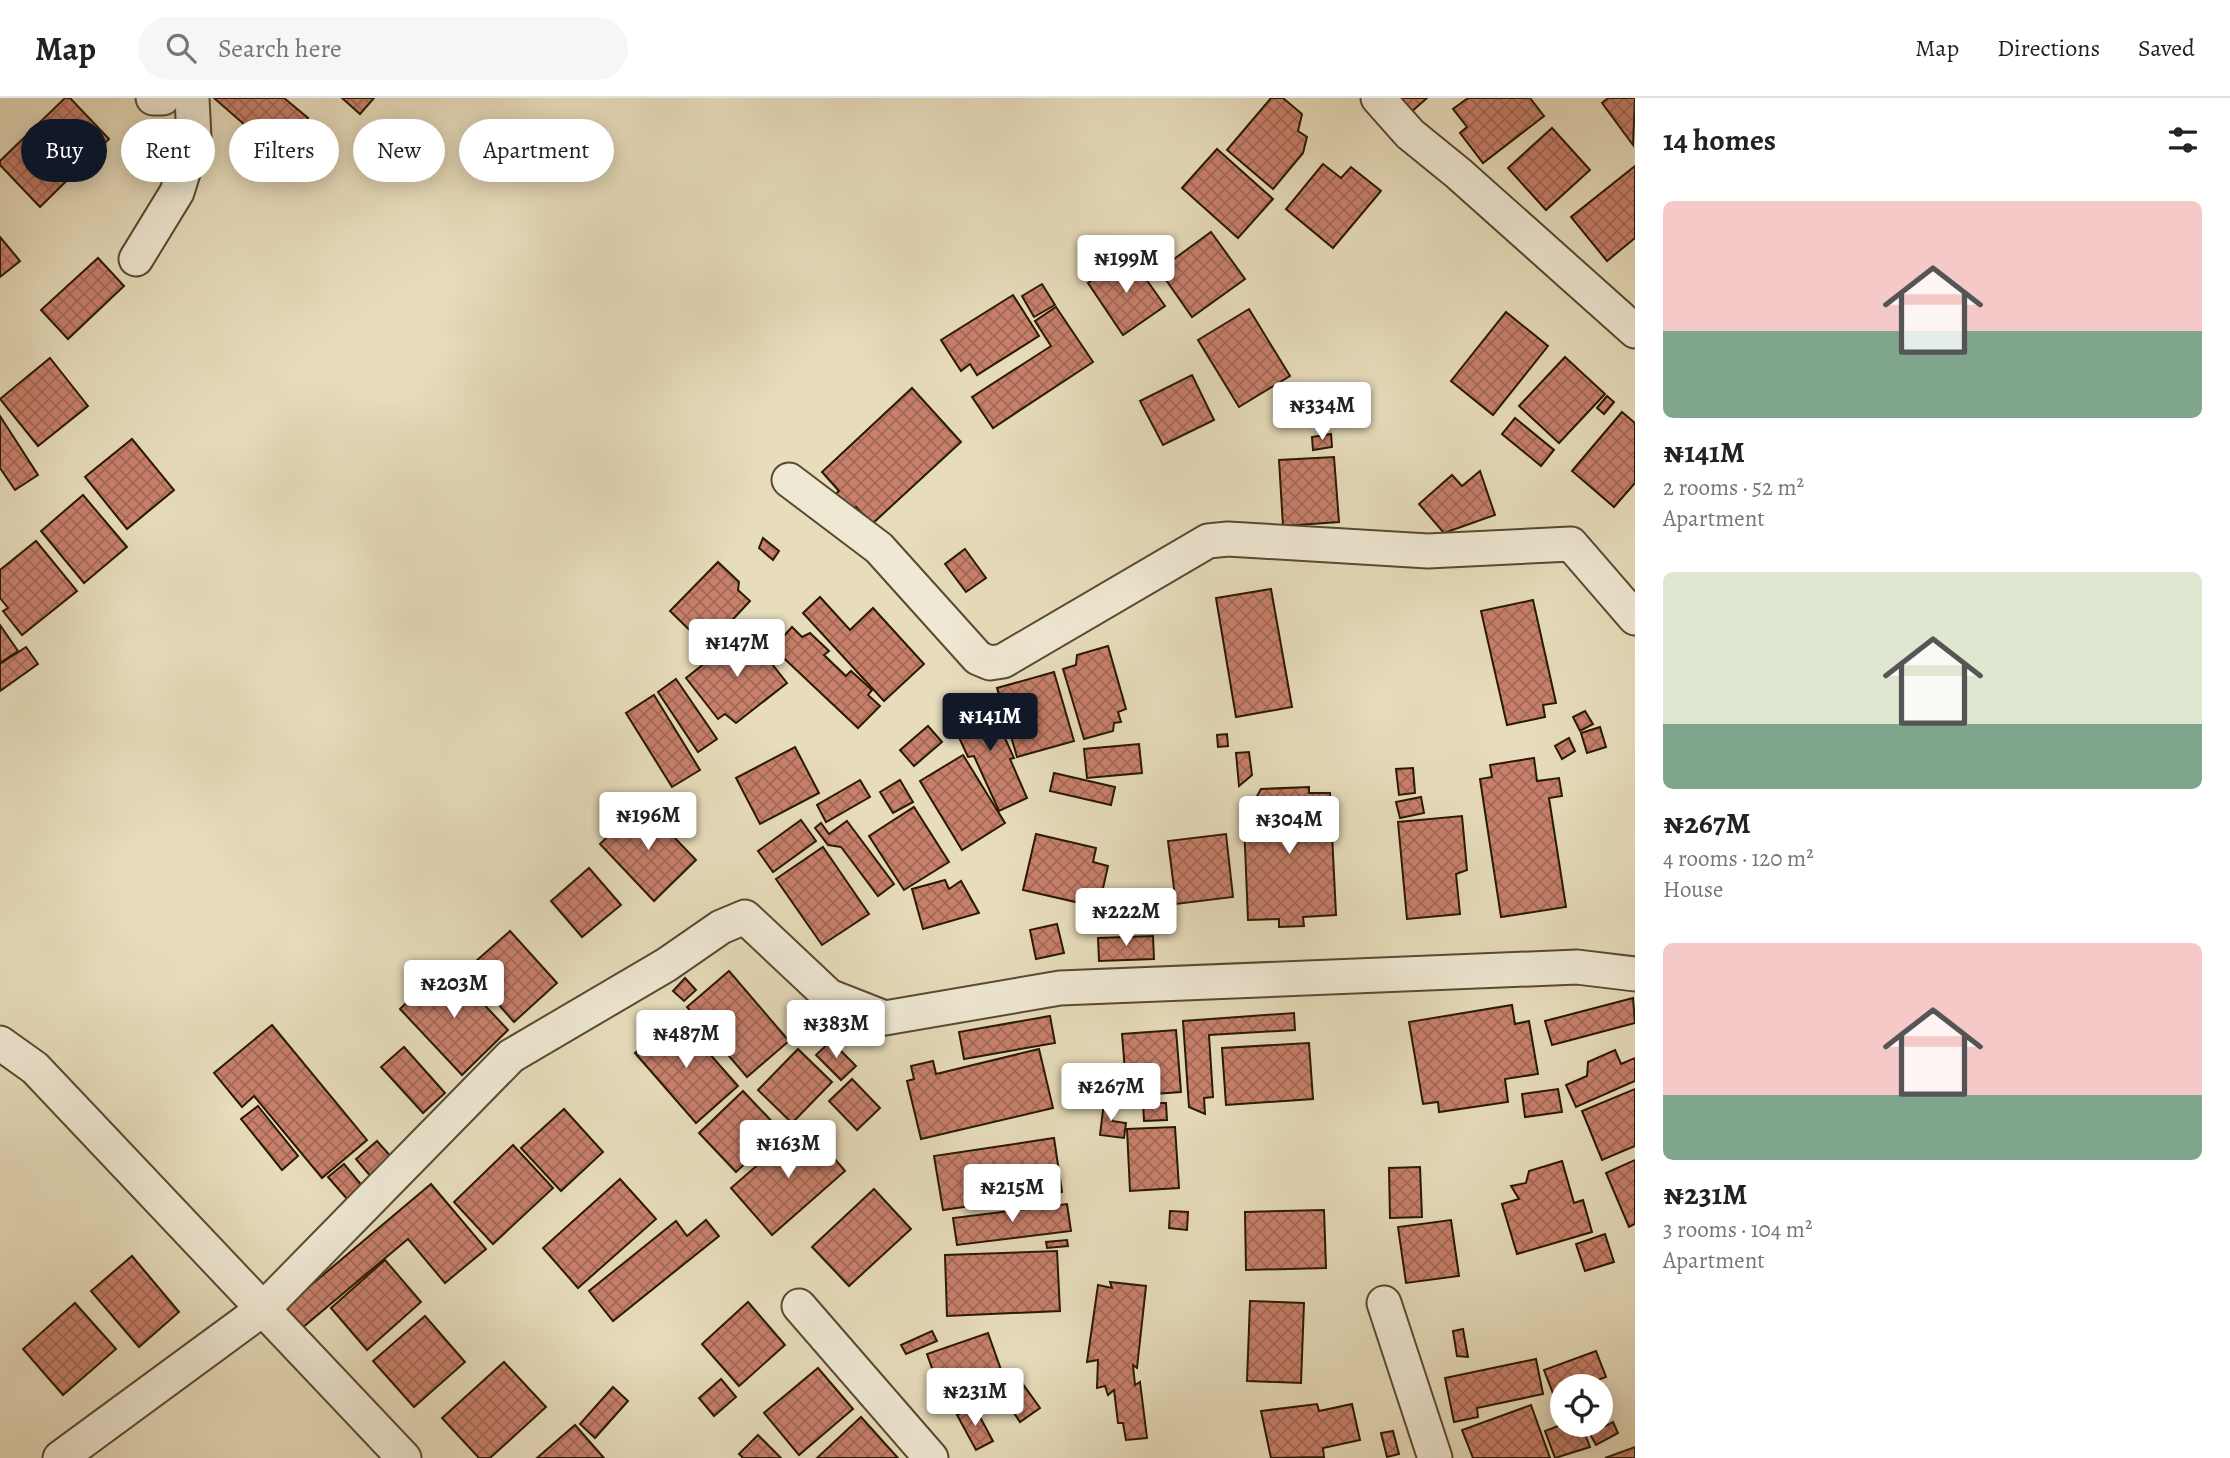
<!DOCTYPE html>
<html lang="en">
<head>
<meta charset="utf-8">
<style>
  body { margin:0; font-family:Alegreya,serif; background:#f6f6f6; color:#222; height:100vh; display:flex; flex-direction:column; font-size:26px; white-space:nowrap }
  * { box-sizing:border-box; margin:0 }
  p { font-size:23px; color:#767676 }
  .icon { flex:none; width:38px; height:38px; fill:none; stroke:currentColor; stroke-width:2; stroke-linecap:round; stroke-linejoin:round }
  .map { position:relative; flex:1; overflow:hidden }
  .side { display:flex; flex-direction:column; background:#fff; width:595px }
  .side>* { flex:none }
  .top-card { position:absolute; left:21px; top:21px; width:665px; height:63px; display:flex; gap:14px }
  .fabs { position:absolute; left:1550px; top:1276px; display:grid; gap:14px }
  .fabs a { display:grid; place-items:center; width:63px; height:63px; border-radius:50%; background:#fff; box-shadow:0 4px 18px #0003; font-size:35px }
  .price { position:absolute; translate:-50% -60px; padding:0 16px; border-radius:7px; background:#fff; color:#222; font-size:23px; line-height:46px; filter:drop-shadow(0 2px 4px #0008) }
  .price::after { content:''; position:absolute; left:50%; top:42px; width:21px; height:16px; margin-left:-10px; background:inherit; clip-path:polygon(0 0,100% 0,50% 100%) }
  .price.on { background:#111827; color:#fff }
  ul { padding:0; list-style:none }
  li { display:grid; align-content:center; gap:14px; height:371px; padding:0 28px }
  li span { display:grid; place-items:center; height:217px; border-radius:10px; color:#555 }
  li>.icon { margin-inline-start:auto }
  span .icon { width:126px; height:126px; fill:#fffc; stroke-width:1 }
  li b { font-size:30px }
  h2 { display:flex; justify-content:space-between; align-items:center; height:84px; padding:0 28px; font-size:30px }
  .pill { padding:0 24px; border-radius:32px; background:#fff; box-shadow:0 4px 18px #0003; font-size:24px; line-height:63px }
  .pill.on { background:#111827; color:#fff }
  header { display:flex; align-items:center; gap:42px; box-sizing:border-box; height:98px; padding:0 35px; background:#fff; border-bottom:2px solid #e0e0e0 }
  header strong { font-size:33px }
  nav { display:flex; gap:38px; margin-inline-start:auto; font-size:24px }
  .search { width:490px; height:63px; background:#f6f6f6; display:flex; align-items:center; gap:18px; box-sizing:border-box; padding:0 24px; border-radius:38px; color:#767676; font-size:26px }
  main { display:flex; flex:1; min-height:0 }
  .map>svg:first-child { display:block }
  .building { fill:url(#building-cross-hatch); stroke:#291902; stroke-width:2 }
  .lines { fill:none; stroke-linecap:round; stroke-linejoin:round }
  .minor-casing { stroke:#584a30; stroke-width:37 }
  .minor { stroke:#efe8d3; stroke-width:33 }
</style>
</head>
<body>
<header>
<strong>Map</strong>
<div class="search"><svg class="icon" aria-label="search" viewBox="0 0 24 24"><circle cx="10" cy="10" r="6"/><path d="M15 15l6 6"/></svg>Search here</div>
<nav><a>Map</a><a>Directions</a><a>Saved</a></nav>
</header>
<main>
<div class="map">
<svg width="1635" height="1360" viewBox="0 0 1635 1360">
  <defs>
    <pattern id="building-cross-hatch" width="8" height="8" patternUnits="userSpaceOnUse" patternTransform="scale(1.75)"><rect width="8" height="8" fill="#c8806b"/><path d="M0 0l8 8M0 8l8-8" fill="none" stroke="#a26856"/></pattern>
  </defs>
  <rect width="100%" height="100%" fill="#e7dcbb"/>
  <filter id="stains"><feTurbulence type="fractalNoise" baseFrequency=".00286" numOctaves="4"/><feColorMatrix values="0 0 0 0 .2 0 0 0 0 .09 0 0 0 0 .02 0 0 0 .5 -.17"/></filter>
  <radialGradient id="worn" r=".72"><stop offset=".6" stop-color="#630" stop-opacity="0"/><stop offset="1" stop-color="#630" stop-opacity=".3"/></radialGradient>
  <g class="building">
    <path d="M 65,0 L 70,0 L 109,41 L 40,109 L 0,67 L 0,63 Z"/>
    <path d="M 214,0 L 284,0 L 308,20 L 278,56 Z"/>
    <path d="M 342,0 L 374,0 L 360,16 Z"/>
    <path d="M 1271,0 L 1283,0 L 1302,16 L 1298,33 L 1307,39 L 1303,55 L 1273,91 L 1227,52 Z"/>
    <path d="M 1396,0 L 1427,0 L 1410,15 Z"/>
    <path d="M 1468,0 L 1530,0 L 1544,18 L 1483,65 L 1460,35 L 1467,29 L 1453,11 Z"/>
    <path d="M 1608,0 L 1635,0 L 1633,47 L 1602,5 Z"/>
    <path d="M 1552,30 L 1590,72 L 1546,112 L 1508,70 Z"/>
    <path d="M 1217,51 L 1273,101 L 1238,140 L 1182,90 Z"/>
    <path d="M 1323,66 L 1341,80 L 1351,69 L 1381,93 L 1333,150 L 1286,111 Z"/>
    <path d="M 1635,68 L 1635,140 L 1607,163 L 1571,119 Z"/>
    <path d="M 1211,134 L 1245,181 L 1192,219 L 1159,172 Z"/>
    <path d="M 0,139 L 20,163 L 0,179 Z"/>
    <path d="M 1129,157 L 1165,208 L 1123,237 L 1088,185 Z"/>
    <path d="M 98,160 L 124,188 L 68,241 L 41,212 Z"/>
    <path d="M 1042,186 L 1055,207 L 1034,219 L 1022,198 Z"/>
    <path d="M 1013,197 L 1039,238 L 977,277 L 970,266 L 961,273 L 941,242 Z"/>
    <path d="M 1056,209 L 1093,264 L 993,330 L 972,299 L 1051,248 L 1035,223 Z"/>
    <path d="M 1249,211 L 1290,278 L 1239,309 L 1198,242 Z"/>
    <path d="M 1506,214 L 1548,248 L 1493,317 L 1451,283 Z"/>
    <path d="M 1565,259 L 1605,296 L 1559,345 L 1519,308 Z"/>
    <path d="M 50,260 L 88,308 L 38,348 L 0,301 Z"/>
    <path d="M 1192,277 L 1214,322 L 1163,347 L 1140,303 Z"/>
    <path d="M 912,290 L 961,344 L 872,426 L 856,409 L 849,416 L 833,398 L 839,393 L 822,374 Z"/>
    <path d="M 1607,298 L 1614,304 L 1604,316 L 1597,310 Z"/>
    <path d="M 1622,314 L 1635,325 L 1635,385 L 1614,409 L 1572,373 Z"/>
    <path d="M 0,318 L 38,377 L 15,392 L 0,370 Z"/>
    <path d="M 1515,320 L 1554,352 L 1541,368 L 1502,336 Z"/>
    <path d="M 1331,336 L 1332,349 L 1313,352 L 1312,339 Z"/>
    <path d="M 132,341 L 174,392 L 127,431 L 85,379 Z"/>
    <path d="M 1334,359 L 1339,424 L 1283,428 L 1279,362 Z"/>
    <path d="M 1480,373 L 1495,417 L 1444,435 L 1419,406 L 1452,377 L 1462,388 Z"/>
    <path d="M 83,397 L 127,449 L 84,485 L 41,433 Z"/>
    <path d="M 763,440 L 779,453 L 773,462 L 759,450 Z"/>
    <path d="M 36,443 L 77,493 L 22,537 L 3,513 L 8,510 L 0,500 L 0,472 Z"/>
    <path d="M 965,451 L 986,480 L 966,494 L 945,466 Z"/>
    <path d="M 718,464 L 739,484 L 738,492 L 750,503 L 707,549 L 670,513 Z"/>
    <path d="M 1271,491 L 1292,609 L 1236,619 L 1216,500 Z"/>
    <path d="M 820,499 L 850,532 L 873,510 L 924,566 L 884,603 L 803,515 Z"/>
    <path d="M 1533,502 L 1556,605 L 1543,607 L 1545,619 L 1507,627 L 1481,513 Z"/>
    <path d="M 0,527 L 18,553 L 0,565 Z"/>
    <path d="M 792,529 L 802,539 L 810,535 L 829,553 L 824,557 L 846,578 L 851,573 L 872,592 L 868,597 L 880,608 L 858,630 L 773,550 Z"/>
    <path d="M 746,533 L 787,585 L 736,625 L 725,616 L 718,621 L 686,580 Z"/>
    <path d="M 1108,548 L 1126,611 L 1118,614 L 1121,624 L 1114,625 L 1113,633 L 1084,641 L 1063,571 L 1076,567 L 1077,557 Z"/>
    <path d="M 26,549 L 38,566 L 0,593 L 0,566 Z"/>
    <path d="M 1054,574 L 1074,643 L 1017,659 L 997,590 Z"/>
    <path d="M 676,581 L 717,641 L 698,654 L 658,594 Z"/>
    <path d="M 654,597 L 700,672 L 672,689 L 626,615 Z"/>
    <path d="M 988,603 L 1014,660 L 1010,661 L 1027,700 L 999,713 L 974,658 L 968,659 L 950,620 Z"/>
    <path d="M 1585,613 L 1593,626 L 1580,633 L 1573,619 Z"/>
    <path d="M 928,628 L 942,644 L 914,668 L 900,652 Z"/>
    <path d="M 1600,629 L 1606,649 L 1587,655 L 1581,635 Z"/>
    <path d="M 1227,636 L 1228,648 L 1218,649 L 1217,637 Z"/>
    <path d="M 1569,640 L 1575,653 L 1562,661 L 1555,648 Z"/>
    <path d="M 1139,646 L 1142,675 L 1087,680 L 1084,651 Z"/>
    <path d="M 795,649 L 819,695 L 760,726 L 736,680 Z"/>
    <path d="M 1249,654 L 1252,677 L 1239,688 L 1236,655 Z"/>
    <path d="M 963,657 L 1005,725 L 962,752 L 920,683 Z"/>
    <path d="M 1534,660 L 1537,683 L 1559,680 L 1562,698 L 1549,700 L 1566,809 L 1501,819 L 1480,681 L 1492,679 L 1490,667 Z"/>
    <path d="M 1413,670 L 1415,695 L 1399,697 L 1396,671 Z"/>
    <path d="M 1054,675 L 1115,689 L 1111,707 L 1050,693 Z"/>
    <path d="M 860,682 L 870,699 L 826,724 L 817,707 Z"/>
    <path d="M 900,682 L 913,704 L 893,715 L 880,694 Z"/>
    <path d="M 1309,689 L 1309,695 L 1330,695 L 1336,817 L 1303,819 L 1304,828 L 1279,829 L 1279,821 L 1248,822 L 1243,700 L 1256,700 L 1261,691 Z"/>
    <path d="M 1421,699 L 1424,715 L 1400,720 L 1396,704 Z"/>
    <path d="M 642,706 L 696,762 L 654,803 L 600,746 Z"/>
    <path d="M 914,709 L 949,764 L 904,792 L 869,738 Z"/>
    <path d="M 1462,718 L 1467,772 L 1456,776 L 1460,816 L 1407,821 L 1398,724 Z"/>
    <path d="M 801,722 L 816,743 L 773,774 L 758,753 Z"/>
    <path d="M 847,723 L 894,786 L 878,798 L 841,749 L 828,747 L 815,730 L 821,725 L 829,736 Z"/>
    <path d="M 1036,736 L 1096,750 L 1093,764 L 1108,768 L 1101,799 L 1086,795 L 1080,805 L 1023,792 Z"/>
    <path d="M 1226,736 L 1233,799 L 1176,806 L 1168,743 Z"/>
    <path d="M 823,749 L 869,816 L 822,847 L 776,781 Z"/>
    <path d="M 589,770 L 621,807 L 582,839 L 551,803 Z"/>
    <path d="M 945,782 L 949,791 L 961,783 L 979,815 L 923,831 L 912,791 Z"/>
    <path d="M 1057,826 L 1064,855 L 1036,861 L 1030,832 Z"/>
    <path d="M 510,833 L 557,885 L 514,924 L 467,871 Z"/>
    <path d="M 1153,838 L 1154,861 L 1099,863 L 1098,840 Z"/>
    <path d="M 446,866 L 508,932 L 462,977 L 400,911 Z"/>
    <path d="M 729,873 L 789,943 L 747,979 L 687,909 Z"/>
    <path d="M 685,880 L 696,892 L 684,903 L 673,893 Z"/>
    <path d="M 1633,900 L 1635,925 L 1552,947 L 1545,923 Z"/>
    <path d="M 1512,907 L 1515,926 L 1529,923 L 1538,976 L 1505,981 L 1508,1004 L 1439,1014 L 1438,1004 L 1423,1006 L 1409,924 Z"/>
    <path d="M 1294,915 L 1295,932 L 1209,937 L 1213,999 L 1204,1000 L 1205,1016 L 1189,1009 L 1183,923 Z"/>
    <path d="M 676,918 L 738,988 L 696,1025 L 635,955 Z"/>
    <path d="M 1050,918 L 1055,945 L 964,961 L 959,934 Z"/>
    <path d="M 272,927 L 367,1042 L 322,1080 L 254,998 L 242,1009 L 214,975 Z"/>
    <path d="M 1176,932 L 1181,994 L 1127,998 L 1122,936 Z"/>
    <path d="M 831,943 L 856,968 L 841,982 L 816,957 Z"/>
    <path d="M 1309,945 L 1313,1001 L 1226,1007 L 1222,950 Z"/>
    <path d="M 404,949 L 445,995 L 423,1015 L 381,969 Z"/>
    <path d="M 798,951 L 832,984 L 792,1025 L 758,992 Z"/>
    <path d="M 1039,951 L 1053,1010 L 921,1041 L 907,983 L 914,981 L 911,968 L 933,963 L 936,976 Z"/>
    <path d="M 1615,952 L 1621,966 L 1635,960 L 1635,983 L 1576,1009 L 1566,987 L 1587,978 L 1588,964 Z"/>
    <path d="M 852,981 L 880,1010 L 857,1032 L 829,1003 Z"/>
    <path d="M 1558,991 L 1562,1014 L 1525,1019 L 1522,996 Z"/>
    <path d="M 1635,991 L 1635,1048 L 1602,1062 L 1582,1013 Z"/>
    <path d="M 743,993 L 780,1032 L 736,1074 L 699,1035 Z"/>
    <path d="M 1104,1004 L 1115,1005 L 1112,1023 L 1126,1025 L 1124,1040 L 1100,1037 Z"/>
    <path d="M 1143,1005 L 1166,1005 L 1167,1022 L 1144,1023 Z"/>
    <path d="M 258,1008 L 298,1058 L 282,1072 L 241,1021 Z"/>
    <path d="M 564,1011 L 603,1054 L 561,1093 L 521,1050 Z"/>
    <path d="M 805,1026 L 845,1073 L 772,1137 L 731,1090 Z"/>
    <path d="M 1175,1029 L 1179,1090 L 1130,1093 L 1127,1031 Z"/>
    <path d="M 1054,1040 L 1062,1094 L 943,1112 L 934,1058 Z"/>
    <path d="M 377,1043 L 393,1061 L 372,1080 L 356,1061 Z"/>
    <path d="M 513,1047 L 553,1090 L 493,1146 L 454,1104 Z"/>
    <path d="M 1635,1062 L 1635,1126 L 1629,1129 L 1606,1075 Z"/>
    <path d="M 1562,1063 L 1574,1105 L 1583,1102 L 1592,1134 L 1517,1156 L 1502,1106 L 1519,1101 L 1511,1088 L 1526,1085 L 1529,1073 Z"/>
    <path d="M 344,1066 L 363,1089 L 348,1102 L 328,1079 Z"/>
    <path d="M 1420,1069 L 1422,1119 L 1390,1120 L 1389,1070 Z"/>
    <path d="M 620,1081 L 656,1121 L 578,1190 L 543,1150 Z"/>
    <path d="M 431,1086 L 486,1151 L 445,1185 L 408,1141 L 302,1230 L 285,1209 Z"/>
    <path d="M 874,1091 L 911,1131 L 849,1188 L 812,1149 Z"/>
    <path d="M 1067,1106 L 1071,1133 L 957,1147 L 953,1120 Z"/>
    <path d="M 1324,1112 L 1326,1170 L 1246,1172 L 1245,1114 Z"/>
    <path d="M 1170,1113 L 1188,1114 L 1187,1132 L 1169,1130 Z"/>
    <path d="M 706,1122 L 719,1138 L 613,1223 L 589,1193 L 676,1123 L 687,1138 Z"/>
    <path d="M 1451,1122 L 1459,1178 L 1406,1185 L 1398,1129 Z"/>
    <path d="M 1605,1136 L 1614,1164 L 1585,1173 L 1576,1146 Z"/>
    <path d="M 1067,1142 L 1068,1148 L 1047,1150 L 1046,1144 Z"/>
    <path d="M 1057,1153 L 1060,1213 L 947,1218 L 945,1157 Z"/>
    <path d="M 132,1158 L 179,1214 L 139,1249 L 91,1193 Z"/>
    <path d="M 385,1162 L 421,1204 L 367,1252 L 331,1210 Z"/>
    <path d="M 1110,1184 L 1146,1188 L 1137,1270 L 1133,1267 L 1135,1287 L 1140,1284 L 1147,1340 L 1126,1342 L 1123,1325 L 1118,1325 L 1114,1292 L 1108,1297 L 1105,1288 L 1097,1290 L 1098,1262 L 1087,1264 L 1098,1187 L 1112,1190 Z"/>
    <path d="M 1250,1203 L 1304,1205 L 1301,1285 L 1247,1283 Z"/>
    <path d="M 748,1204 L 785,1247 L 739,1288 L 702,1246 Z"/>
    <path d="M 75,1205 L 116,1251 L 63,1297 L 23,1251 Z"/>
    <path d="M 425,1218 L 465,1264 L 414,1309 L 373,1263 Z"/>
    <path d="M 1463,1231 L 1468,1259 L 1457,1258 L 1453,1233 Z"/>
    <path d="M 932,1233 L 937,1243 L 906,1256 L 901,1247 Z"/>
    <path d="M 988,1235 L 1006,1286 L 945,1307 L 927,1256 Z"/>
    <path d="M 1596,1253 L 1606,1279 L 1582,1288 L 1563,1288 L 1563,1295 L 1554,1298 L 1544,1272 Z"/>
    <path d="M 1536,1261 L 1543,1296 L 1477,1310 L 1478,1319 L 1454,1324 L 1445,1280 Z"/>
    <path d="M 504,1264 L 546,1309 L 490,1360 L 479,1360 L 442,1320 Z"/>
    <path d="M 818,1270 L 853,1311 L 799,1357 L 764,1315 Z"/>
    <path d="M 721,1281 L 736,1299 L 714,1318 L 699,1300 Z"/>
    <path d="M 1020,1282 L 1040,1310 L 1020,1324 L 1001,1296 Z"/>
    <path d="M 613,1289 L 628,1303 L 595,1340 L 580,1326 Z"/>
    <path d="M 1317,1306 L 1319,1313 L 1352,1306 L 1360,1342 L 1323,1350 L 1324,1359 L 1271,1360 L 1261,1313 Z"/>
    <path d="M 1531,1307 L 1550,1360 L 1473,1360 L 1462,1332 Z"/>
    <path d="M 974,1308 L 993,1343 L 976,1352 L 957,1317 Z"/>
    <path d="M 861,1319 L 898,1360 L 817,1360 Z"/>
    <path d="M 1613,1324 L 1618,1335 L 1596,1347 L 1590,1336 Z"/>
    <path d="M 1563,1326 L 1581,1326 L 1590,1349 L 1555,1360 L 1545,1333 Z"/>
    <path d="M 575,1327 L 604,1360 L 537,1360 Z"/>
    <path d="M 1393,1333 L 1399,1356 L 1387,1359 L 1381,1335 Z"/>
    <path d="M 758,1337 L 781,1360 L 743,1360 L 739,1356 Z"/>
    <path d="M 1635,1349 L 1635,1360 L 1605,1360 Z"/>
  </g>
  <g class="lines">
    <g class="minor-casing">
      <g id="minor">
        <path d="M 153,0 L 163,0"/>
        <path d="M 1378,0 L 1410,36 L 1458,75 L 1635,233"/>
        <path d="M 136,161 L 177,94 L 194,40 L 192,0"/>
        <path d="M 789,382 L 879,450 L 978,560 L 990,565 L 1003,563 L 1208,443 L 1228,441 L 1428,453 L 1571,446 L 1635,520"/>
        <path d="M 0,945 L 35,970 L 404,1360"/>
        <path d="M 1384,1205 L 1435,1360"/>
        <path d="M 799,1208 L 931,1360"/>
        <path d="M 60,1360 L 263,1211 L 511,958 L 666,867 L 721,829 L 745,819 L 829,898 L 885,920 L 1060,890 L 1577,869 L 1635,876"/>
      </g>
    </g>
    <use href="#minor" class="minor"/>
  </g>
  <rect width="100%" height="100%" filter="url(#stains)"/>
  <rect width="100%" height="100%" fill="url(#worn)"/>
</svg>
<div class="fabs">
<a><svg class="icon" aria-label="locate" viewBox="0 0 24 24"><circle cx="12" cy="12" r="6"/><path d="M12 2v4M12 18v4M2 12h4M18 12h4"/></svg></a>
</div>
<b class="price" style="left:1126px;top:197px">₦199M</b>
<b class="price" style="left:1322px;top:344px">₦334M</b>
<b class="price" style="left:737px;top:581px">₦147M</b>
<b class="price on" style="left:990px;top:655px">₦141M</b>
<b class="price" style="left:648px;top:754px">₦196M</b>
<b class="price" style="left:1289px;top:758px">₦304M</b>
<b class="price" style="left:1126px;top:850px">₦222M</b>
<b class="price" style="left:454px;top:922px">₦203M</b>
<b class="price" style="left:836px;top:962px">₦383M</b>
<b class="price" style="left:686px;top:972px">₦487M</b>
<b class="price" style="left:1111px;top:1025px">₦267M</b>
<b class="price" style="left:788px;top:1082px">₦163M</b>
<b class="price" style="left:1012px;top:1126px">₦215M</b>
<b class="price" style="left:975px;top:1330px">₦231M</b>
<div class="top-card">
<a class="pill on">Buy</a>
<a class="pill">Rent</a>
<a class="pill">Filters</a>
<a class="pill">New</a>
<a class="pill">Apartment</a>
</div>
</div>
<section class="side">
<h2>14 homes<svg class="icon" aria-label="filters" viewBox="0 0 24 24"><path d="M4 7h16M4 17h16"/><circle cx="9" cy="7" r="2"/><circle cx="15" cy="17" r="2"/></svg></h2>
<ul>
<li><span style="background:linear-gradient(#f6c9c9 60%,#7fa58c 0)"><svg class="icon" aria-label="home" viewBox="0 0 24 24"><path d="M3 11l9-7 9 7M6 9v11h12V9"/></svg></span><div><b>₦141M</b><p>2 rooms · 52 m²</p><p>Apartment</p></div></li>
<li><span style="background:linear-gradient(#dfe7d0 70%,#7fa58c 0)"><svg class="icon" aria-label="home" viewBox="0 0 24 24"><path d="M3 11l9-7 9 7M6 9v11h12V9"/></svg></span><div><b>₦267M</b><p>4 rooms · 120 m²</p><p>House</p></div></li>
<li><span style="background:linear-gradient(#f6c9c9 70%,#7fa58c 0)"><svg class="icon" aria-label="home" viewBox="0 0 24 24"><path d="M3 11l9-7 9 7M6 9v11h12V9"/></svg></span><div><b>₦231M</b><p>3 rooms · 104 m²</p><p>Apartment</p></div></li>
</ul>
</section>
</main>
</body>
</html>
